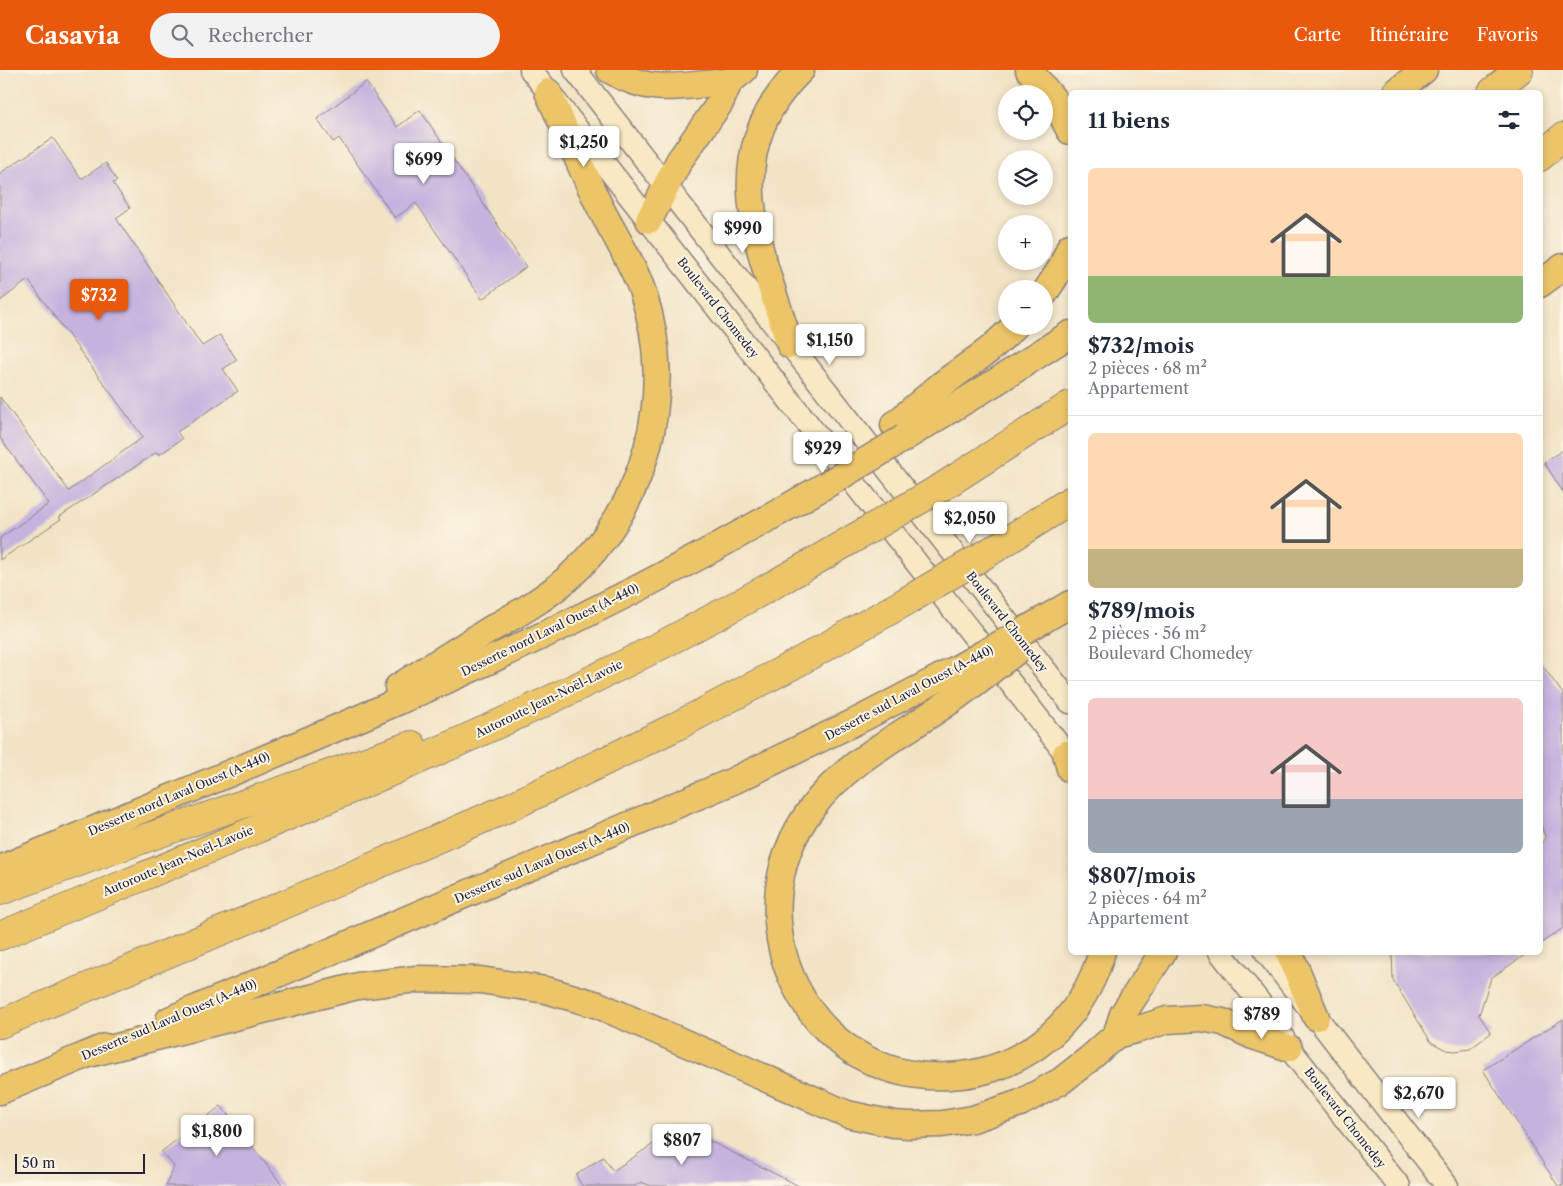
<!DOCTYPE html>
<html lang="fr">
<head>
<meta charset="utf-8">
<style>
  body { margin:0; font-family:"Libre Caslon Text",serif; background:#f2f2f3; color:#1f2937; height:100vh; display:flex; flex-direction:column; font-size:19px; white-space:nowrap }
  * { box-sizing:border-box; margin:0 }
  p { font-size:16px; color:#747a83 }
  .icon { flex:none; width:28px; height:28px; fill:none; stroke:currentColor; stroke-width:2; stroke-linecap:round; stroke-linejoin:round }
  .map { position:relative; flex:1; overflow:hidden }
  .sheet { position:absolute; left:1068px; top:20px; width:475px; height:865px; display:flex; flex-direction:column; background:#fff; border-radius:8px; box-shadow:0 2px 8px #0003 }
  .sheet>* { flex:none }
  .tools { position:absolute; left:998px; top:15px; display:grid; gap:10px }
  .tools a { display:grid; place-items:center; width:55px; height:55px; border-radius:50%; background:#fff; box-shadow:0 2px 8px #0003; font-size:25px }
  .scale { position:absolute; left:15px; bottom:12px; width:130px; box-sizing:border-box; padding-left:5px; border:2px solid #22223b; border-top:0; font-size:14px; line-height:18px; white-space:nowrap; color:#22223b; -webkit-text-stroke:4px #fcf5e5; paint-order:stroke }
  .price { position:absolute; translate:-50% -42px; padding:0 11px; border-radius:5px; background:#fff; color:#222; font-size:16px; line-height:32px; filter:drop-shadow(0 1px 2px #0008) }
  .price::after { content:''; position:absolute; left:50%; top:30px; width:15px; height:11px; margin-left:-8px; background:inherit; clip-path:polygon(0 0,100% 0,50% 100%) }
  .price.current { background:#ea580c; color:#fff }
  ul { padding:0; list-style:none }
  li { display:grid; align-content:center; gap:10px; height:265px; padding:0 20px }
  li+li { border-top:1px solid #e0e1e3 }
  li span { display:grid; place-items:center; height:155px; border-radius:8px; color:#555 }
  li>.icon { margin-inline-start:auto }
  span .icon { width:90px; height:90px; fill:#fffc; stroke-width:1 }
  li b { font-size:21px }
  h2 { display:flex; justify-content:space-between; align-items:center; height:60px; padding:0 20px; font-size:21px }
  header { display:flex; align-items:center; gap:30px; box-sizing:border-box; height:70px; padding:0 25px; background:#ea580c; color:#fff }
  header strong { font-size:24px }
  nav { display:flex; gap:28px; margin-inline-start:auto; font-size:18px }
  .search { width:350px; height:45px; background:#f2f2f3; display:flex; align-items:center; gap:12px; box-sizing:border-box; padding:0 18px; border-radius:28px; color:#747a83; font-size:19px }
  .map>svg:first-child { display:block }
  .building { fill:#c4b3de }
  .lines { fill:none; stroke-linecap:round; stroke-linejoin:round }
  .secondary-casing { stroke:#8a8280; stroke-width:25 }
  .primary-casing { stroke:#8a8280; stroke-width:29 }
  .highway-casing { stroke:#8a8280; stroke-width:30 }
  .secondary { stroke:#f8e8c3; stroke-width:22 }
  .primary { stroke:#edc569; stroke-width:26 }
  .highway { stroke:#edc569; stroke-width:28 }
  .primary-bridge-casing { stroke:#8a8280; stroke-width:29; stroke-linecap:butt }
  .highway-bridge-casing { stroke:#8a8280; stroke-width:30; stroke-linecap:butt }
  .primary-bridge { stroke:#edc569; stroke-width:26 }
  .highway-bridge { stroke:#edc569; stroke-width:28 }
  .labels { text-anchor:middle; stroke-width:4; stroke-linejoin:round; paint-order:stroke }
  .street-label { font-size:12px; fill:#22223b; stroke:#fcf5e5 }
</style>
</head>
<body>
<header>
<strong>Casavia</strong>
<div class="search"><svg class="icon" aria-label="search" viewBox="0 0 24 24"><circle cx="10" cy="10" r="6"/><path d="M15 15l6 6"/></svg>Rechercher</div>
<nav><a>Carte</a><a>Itinéraire</a><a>Favoris</a></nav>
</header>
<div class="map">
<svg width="1563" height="1116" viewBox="0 0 1563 1116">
  <rect width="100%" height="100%" fill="#fcf5e5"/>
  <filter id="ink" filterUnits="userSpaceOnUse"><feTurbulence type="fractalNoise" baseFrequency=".02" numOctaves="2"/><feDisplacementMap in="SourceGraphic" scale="10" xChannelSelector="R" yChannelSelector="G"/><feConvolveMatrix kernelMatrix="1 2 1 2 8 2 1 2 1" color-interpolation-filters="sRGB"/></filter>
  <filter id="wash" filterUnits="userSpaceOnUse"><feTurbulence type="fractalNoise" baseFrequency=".0096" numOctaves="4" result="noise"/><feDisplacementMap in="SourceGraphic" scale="20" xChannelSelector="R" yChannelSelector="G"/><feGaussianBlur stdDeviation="1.12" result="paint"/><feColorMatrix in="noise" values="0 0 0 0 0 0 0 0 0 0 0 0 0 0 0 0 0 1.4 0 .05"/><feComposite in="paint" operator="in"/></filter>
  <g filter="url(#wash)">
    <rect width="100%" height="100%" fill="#f2e3c5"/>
    <g id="blocks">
      <g class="building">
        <path d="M 366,12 L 397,57 L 420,40 L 526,197 L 482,229 L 416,133 L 395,148 L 339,68 L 333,72 L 317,49 Z"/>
        <path d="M 53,68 L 81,109 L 106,93 L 117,111 L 113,113 L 130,138 L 116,148 L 202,276 L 220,265 L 237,290 L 223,299 L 238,321 L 177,362 L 182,369 L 159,385 L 157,382 L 59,447 L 61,449 L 0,490 L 0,468 L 49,434 L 0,368 L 0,327 L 69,421 L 143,367 L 28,210 L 0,231 L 0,103 Z"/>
        <path d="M 1563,380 L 1563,422 L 1544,392 Z"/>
        <path d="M 1540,592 L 1563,624 L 1563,858 L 1540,874 L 1540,777 L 1545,767 L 1540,752 Z"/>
        <path d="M 1392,882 L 1529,882 L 1491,908 L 1479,945 L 1491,963 L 1470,979 L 1455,981 L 1446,980 L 1431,972 L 1393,910 Z"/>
        <path d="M 1563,949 L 1563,1116 L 1558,1116 L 1483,1000 Z"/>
        <path d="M 221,1036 L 283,1116 L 166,1116 L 174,1096 L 161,1082 Z"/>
        <path d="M 680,1056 L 799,1116 L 651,1116 L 641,1112 L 635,1116 L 582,1116 L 576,1105 L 603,1087 L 613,1101 Z"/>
      </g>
    </g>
  </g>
  <g filter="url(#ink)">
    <use href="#blocks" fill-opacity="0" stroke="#8a8280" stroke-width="1"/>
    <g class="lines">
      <g class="secondary-casing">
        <g id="secondary">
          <path d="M 531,0 L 1070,689"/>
          <path d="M 575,0 L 1070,632"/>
          <path d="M 1220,882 L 1267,942 L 1289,978 L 1399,1116"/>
          <path d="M 1266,882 L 1447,1116"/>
        </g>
      </g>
      <g class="primary-casing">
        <g id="primary">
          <path d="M 610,0 C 653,27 684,14 729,12"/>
          <path d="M 1029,0 L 1054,30 L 1070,61"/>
          <path d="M 1396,22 L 1424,0"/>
          <path d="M 649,150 L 679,91 L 720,33 L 729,12 L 744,0"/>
          <path d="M 1540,214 L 1563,197"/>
          <path d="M 1044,224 L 1061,198 L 1070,177"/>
          <path d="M 790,275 C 760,178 714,85 801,0"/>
          <path d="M 894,355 L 941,315 L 989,280 L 1015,256"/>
          <path d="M 904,368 L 994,313 L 1070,264"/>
          <path d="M 1043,550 L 1070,534"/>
          <path d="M 972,615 C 920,657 853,683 812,738 C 728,849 807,1014 949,1006 C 978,1005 1006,996 1031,980 C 1066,957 1090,923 1102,882"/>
          <path d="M 398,617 C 429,598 460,578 491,559 C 518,544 544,529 567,509 C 646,439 677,323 643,223 C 632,191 614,165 599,135 C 581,98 565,59 548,22"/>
          <path d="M 1066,684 L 1070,699"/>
          <path d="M 0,799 C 153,734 308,673 460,604 C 582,549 703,487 819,419"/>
          <path d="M 1289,882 L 1316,947"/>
          <path d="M 169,950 L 733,711 L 863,648 L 958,598"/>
          <path d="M 1116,965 L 1139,959 L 1167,950 L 1202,948 L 1223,952 L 1253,966 L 1289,978"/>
          <path d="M 89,984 L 358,916 L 417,909 L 480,910 L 546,920 L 598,935 L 847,1044 L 894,1054 L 909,1055 L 942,1054 L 973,1049 L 1020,1033 L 1061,1011 L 1089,989 L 1116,965 L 1123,944 L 1163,882"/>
          <path d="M 0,1021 L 105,977"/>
        </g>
      </g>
      <g class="highway-casing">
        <g id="highway">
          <path d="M 1492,22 L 1519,0"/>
          <path d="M 1540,87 L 1563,67"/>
          <path d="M 942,417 L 1070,335"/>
          <path d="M 991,481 L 1070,431"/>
          <path d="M 0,821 L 109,781 L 412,675"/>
          <path d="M 0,866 C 193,785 387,708 575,618 C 671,572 765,521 856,467"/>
          <path d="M 0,954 L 321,819 L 508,738 L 673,658 L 793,595 L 905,532"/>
        </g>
      </g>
      <use href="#secondary" class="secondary"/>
      <use href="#primary" class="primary"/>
      <use href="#highway" class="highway"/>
      <g class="primary-bridge-casing">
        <g id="primary-bridge">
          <path d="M 819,419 L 904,368"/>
          <path d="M 958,598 L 1043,550"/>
          <path d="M 972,615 L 1019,579"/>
        </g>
      </g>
      <g class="highway-bridge-casing">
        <g id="highway-bridge">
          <path d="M 856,467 L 942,417"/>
          <path d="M 905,532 L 991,481"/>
        </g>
      </g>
      <use href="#primary-bridge" class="primary-bridge"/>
      <use href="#highway-bridge" class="highway-bridge"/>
    </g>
  </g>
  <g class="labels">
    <g class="street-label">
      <text transform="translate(718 238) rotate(52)" y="4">Boulevard Chomedey</text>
      <text transform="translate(1007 552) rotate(52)" y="4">Boulevard Chomedey</text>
      <text transform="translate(550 560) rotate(-26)" y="4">Desserte nord Laval Ouest (A-440)</text>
      <text transform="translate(909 623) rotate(-28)" y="4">Desserte sud Laval Ouest (A-440)</text>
      <text transform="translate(549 629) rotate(-26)" y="4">Autoroute Jean-Noël-Lavoie</text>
      <text transform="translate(179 724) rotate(-23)" y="4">Desserte nord Laval Ouest (A-440)</text>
      <text transform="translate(178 791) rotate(-23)" y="4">Autoroute Jean-Noël-Lavoie</text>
      <text transform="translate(542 793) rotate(-23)" y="4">Desserte sud Laval Ouest (A-440)</text>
      <text transform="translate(169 950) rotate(-23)" y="4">Desserte sud Laval Ouest (A-440)</text>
      <text transform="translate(1345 1048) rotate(52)" y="4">Boulevard Chomedey</text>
    </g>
  </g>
</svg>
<div class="tools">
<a><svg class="icon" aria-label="locate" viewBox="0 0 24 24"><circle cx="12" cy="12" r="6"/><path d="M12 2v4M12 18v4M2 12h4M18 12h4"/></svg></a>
<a><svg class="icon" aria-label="layers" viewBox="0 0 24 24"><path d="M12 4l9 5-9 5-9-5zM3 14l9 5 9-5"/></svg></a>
<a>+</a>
<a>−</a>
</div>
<div class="scale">50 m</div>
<b class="price" style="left:584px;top:98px">$1,250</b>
<b class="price" style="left:424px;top:115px">$699</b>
<b class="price" style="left:743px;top:184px">$990</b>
<b class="price current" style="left:99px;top:251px">$732</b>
<b class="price" style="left:830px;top:296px">$1,150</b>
<b class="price" style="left:823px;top:404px">$929</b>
<b class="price" style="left:970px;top:474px">$2,050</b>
<b class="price" style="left:1262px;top:970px">$789</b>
<b class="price" style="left:1419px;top:1049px">$2,670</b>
<b class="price" style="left:217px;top:1087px">$1,800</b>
<b class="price" style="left:682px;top:1096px">$807</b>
<section class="sheet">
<h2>11 biens<svg class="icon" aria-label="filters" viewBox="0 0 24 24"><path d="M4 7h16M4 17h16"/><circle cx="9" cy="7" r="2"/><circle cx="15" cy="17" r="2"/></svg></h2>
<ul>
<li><span style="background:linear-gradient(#ffd9b3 70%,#8fb573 0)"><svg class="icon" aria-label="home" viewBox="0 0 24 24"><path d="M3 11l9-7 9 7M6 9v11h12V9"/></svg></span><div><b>$732/mois</b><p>2 pièces · 68 m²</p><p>Appartement</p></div></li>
<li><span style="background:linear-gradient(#ffd9b3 75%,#c2b280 0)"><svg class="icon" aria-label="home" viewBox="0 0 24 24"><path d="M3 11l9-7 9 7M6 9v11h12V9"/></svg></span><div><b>$789/mois</b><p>2 pièces · 56 m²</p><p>Boulevard Chomedey</p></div></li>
<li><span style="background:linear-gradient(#f6c9c9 65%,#9aa5b1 0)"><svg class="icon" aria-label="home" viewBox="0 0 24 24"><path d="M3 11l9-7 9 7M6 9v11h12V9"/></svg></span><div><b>$807/mois</b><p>2 pièces · 64 m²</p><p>Appartement</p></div></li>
</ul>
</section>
</div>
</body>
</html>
